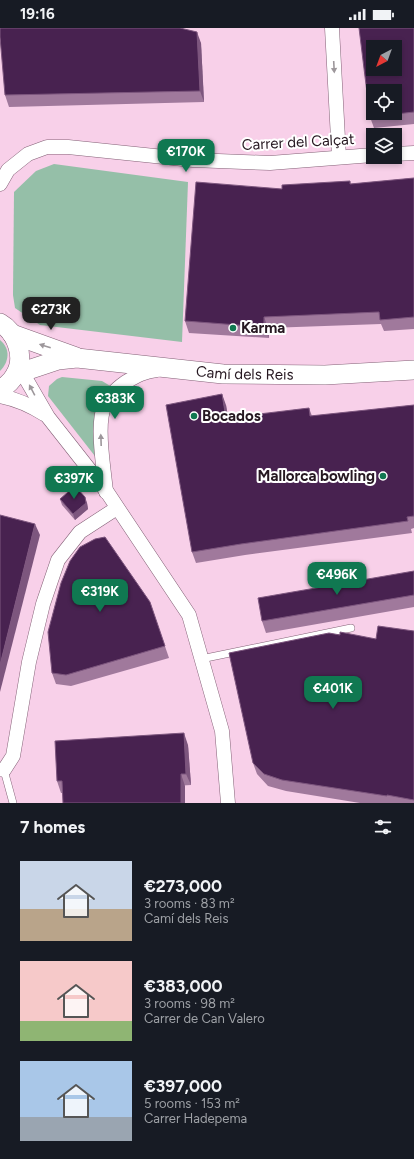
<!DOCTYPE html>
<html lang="en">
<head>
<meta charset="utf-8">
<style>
  body { margin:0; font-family:Figtree,sans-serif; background:#20242c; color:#f1f3f6; height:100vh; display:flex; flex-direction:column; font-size:15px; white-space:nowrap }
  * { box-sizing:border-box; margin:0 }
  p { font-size:13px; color:#9ea1a6 }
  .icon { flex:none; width:22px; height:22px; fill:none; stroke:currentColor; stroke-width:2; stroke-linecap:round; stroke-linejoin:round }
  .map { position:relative; height:775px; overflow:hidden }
  .sheet { display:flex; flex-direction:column; background:#171b24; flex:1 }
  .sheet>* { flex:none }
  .needle { width:26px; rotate:221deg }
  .fabs { position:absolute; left:366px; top:12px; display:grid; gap:8px }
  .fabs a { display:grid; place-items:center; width:36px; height:36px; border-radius:0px; background:#171b24; box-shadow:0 2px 6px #0003; font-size:20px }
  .price { position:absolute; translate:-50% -34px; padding:0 9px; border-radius:8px; background:#107851; color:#fff; font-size:13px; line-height:26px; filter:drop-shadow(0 1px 2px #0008) }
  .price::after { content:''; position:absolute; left:50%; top:24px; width:12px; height:9px; margin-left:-6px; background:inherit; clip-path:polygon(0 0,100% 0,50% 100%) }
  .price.active { background:#222; color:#fff }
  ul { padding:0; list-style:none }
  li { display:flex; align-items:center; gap:12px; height:100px; padding:0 20px }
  li span { display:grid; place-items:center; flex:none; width:112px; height:80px; border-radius:0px; color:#555 }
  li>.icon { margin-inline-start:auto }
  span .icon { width:48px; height:48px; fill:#fffc; stroke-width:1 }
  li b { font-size:17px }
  h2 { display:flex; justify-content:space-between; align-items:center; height:48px; padding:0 20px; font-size:17px }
  .status { display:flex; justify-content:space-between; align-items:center; height:28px; padding:0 20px; background:#171b24; direction:ltr }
  .status svg { height:11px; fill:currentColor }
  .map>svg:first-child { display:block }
  .green { fill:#95bfa8 }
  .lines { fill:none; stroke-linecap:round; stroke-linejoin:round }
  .lane-casing { stroke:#846177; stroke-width:8 }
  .street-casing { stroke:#846177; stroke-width:15 }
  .secondary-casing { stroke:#846177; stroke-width:20 }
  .lane { stroke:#fff; stroke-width:7 }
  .street { stroke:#fff; stroke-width:14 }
  .secondary { stroke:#fff; stroke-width:19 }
  .wall { fill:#a0799c }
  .shaded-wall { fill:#7d567e }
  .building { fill:#482250; stroke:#7d567e; fill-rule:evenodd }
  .oneway { fill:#9d979b }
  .poi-dot { fill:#107851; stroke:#fff; stroke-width:1.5 }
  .labels { text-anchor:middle; stroke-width:4; stroke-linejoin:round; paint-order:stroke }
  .street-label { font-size:15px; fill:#261821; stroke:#fff }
  .poi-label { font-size:15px; font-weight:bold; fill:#261821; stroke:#fff; text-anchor:start }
</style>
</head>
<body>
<div class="status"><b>19:16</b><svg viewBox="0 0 49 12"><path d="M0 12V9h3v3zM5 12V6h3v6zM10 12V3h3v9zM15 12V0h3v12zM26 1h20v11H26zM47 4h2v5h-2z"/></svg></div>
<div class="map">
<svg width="414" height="775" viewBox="0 0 414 775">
  <rect width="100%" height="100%" fill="#f8d0e9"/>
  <g class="green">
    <path d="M 54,136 L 188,154 L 182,314 L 40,297 L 15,280 L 13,267 L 14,164 L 36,143 Z"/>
    <path d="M 0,312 C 11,321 9,334 0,343 Z"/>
    <path d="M 62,349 L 102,353 L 112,359 L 98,432 L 48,368 L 49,358 L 57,351 Z"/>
  </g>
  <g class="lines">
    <g class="lane-casing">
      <g id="lane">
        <path d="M 201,631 L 351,600"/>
        <path d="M 4,742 L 13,775"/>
      </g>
    </g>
    <g class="street-casing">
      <g id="street">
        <path d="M 332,0 L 339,129"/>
        <path d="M 395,126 L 414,125"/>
        <path d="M 0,156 L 8,142 L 28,126 L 47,119 L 68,119 L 193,132 L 270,135 L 373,127"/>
        <path d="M 19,335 L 26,351 L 48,389 L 107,464 L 189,587 L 222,703 L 228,775"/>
        <path d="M 0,368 C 16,371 30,377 44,386"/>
        <path d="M 106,464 C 104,442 97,402 103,382 C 106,370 116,361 126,354 C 136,348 145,343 157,342"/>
        <path d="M 4,742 L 13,728 L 29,634 L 43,576 L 58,532 L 80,504 L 117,480"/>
      </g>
    </g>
    <g class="secondary-casing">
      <g id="secondary">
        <path d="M 0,295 C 16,304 26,329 15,347 C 12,353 6,358 0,362"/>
        <path d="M 12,306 L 76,329"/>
        <path id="s1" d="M 16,346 L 58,332 L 77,330 L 223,346 L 325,347 L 414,342"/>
      </g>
    </g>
    <use href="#lane" class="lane"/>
    <use href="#street" class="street"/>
    <use href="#secondary" class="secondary"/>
  </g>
  <g class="wall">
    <path d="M 414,0 L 414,96 L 374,100 L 370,89 Z"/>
    <path d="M 181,1 L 201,15 L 204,74 L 9,79 L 5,67 Z"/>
    <path d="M 414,150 L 414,301 L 384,303 L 381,296 L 268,300 L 269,310 L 189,305 L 185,293 L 282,161 L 350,153 L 351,156 Z"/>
    <path d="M 226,377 L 228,390 L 309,380 L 312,388 L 414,377 L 414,500 L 411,501 L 412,505 L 245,527 L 196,535 L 192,524 Z"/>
    <path d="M 60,471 L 87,475 L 88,481 L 75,492 L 62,477 Z"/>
    <path d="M 414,543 L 414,579 L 266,605 L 262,593 Z"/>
    <path d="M 154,586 L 169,630 L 71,658 L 56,656 L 52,645 Z"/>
    <path d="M 414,603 L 414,775 L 360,775 L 286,763 L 268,758 L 257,746 L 253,735 L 340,607 L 376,611 Z"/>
    <path d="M 188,717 L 191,757 L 61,765 L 57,753 Z"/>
  </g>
  <g class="shaded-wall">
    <path d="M 197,4 L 201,15 L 204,74 L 200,63 Z"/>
    <path d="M 264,289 L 268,300 L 269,310 L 264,299 Z"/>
    <path d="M 222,366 L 226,377 L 230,401 L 226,390 Z"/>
    <path d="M 85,469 L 87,475 L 88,481 L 75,492 L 73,486 Z"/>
    <path d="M 35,496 L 40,507 L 0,664 L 0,637 Z"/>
    <path d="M 184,705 L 188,717 L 191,757 L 186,746 Z"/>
    <path d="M 181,746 L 185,758 L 185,775 L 181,775 Z"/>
  </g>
  <g class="building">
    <path d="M 0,0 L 180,0 L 197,4 L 200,63 L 5,67 L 0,9 Z"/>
    <path d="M 359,0 L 414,0 L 414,84 L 370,89 ZM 373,19 L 395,19 L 395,41 L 373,41 ZM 373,63 L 395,63 L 395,85 L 373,85 Z"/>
    <path d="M 414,150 L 414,289 L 380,292 L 379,284 L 264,289 L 264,299 L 185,293 L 196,154 L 282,161 L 282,157 L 350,153 L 350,156 Z"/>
    <path d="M 222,366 L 226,390 L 309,380 L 310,388 L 414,377 L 414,488 L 407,489 L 408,493 L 241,516 L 192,524 L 166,377 Z"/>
    <path d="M 75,458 L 85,469 L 86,475 L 73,486 L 60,471 Z"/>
    <path d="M 0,487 L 35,496 L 0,637 Z"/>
    <path d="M 105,509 L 150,574 L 165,618 L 66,647 L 52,645 L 48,604 L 61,555 L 70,533 L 80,519 L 95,511 Z"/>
    <path d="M 414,543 L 414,567 L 262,593 L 258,570 Z"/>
    <path d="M 378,598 L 414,603 L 414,772 L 387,767 L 387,768 L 282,752 L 264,746 L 253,735 L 229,625 L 329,605 L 340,607 L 340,604 L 376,611 Z"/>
    <path d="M 184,705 L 186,746 L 181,746 L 181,775 L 63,775 L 62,753 L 57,753 L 55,713 Z"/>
  </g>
  <defs><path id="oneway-solid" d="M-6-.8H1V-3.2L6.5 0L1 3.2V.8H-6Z"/></defs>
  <g class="oneway">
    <use href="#oneway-solid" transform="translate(334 39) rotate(87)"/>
    <use href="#oneway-solid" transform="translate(45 318) rotate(-162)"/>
    <use href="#oneway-solid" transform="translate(32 362) rotate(-118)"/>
    <use href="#oneway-solid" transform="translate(101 412) rotate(-92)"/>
  </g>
  <g class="poi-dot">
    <circle cx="233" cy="300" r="4"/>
    <circle cx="194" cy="388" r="4"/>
    <circle cx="383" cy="448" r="4"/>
  </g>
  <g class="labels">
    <g class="street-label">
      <text transform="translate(298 114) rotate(-3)" y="5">Carrer del Calçat</text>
      <text dy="5" stroke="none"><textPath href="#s1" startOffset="232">Camí dels Reis</textPath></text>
    </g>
    <g class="poi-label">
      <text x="241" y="305">Karma</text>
      <text x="202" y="393">Bocados</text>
      <text x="375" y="453" text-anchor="end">Mallorca bowling</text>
    </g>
  </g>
</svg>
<div class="fabs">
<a><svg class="needle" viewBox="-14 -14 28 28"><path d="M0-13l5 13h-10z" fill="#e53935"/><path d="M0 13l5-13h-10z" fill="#9ea1a6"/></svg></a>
<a><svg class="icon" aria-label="locate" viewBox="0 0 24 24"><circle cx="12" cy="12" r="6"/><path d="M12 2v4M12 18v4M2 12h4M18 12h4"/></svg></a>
<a><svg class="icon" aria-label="layers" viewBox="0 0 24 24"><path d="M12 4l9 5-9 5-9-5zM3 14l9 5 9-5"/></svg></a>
</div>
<b class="price" style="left:186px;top:145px">€170K</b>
<b class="price active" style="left:51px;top:303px">€273K</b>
<b class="price" style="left:115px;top:392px">€383K</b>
<b class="price" style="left:74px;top:472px">€397K</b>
<b class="price" style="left:337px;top:568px">€496K</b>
<b class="price" style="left:100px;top:585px">€319K</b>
<b class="price" style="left:333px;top:682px">€401K</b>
</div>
<section class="sheet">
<h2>7 homes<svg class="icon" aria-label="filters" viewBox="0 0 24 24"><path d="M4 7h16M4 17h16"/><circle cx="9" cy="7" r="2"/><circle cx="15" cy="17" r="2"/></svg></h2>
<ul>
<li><span style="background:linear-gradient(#c9d6e8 60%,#b9a48a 0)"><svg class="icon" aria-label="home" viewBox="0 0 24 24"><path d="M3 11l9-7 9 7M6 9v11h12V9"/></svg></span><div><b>€273,000</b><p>3 rooms · 83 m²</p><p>Camí dels Reis</p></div></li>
<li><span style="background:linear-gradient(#f6c9c9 75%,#8fb573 0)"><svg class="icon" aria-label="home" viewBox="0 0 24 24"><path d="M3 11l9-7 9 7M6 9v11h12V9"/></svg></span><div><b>€383,000</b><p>3 rooms · 98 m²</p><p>Carrer de Can Valero</p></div></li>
<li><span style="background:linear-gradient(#a9c7e8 70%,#9aa5b1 0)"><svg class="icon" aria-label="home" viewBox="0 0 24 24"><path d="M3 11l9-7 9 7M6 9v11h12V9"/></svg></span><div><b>€397,000</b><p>5 rooms · 153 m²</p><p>Carrer Hadepema</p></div></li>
</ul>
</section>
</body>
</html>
